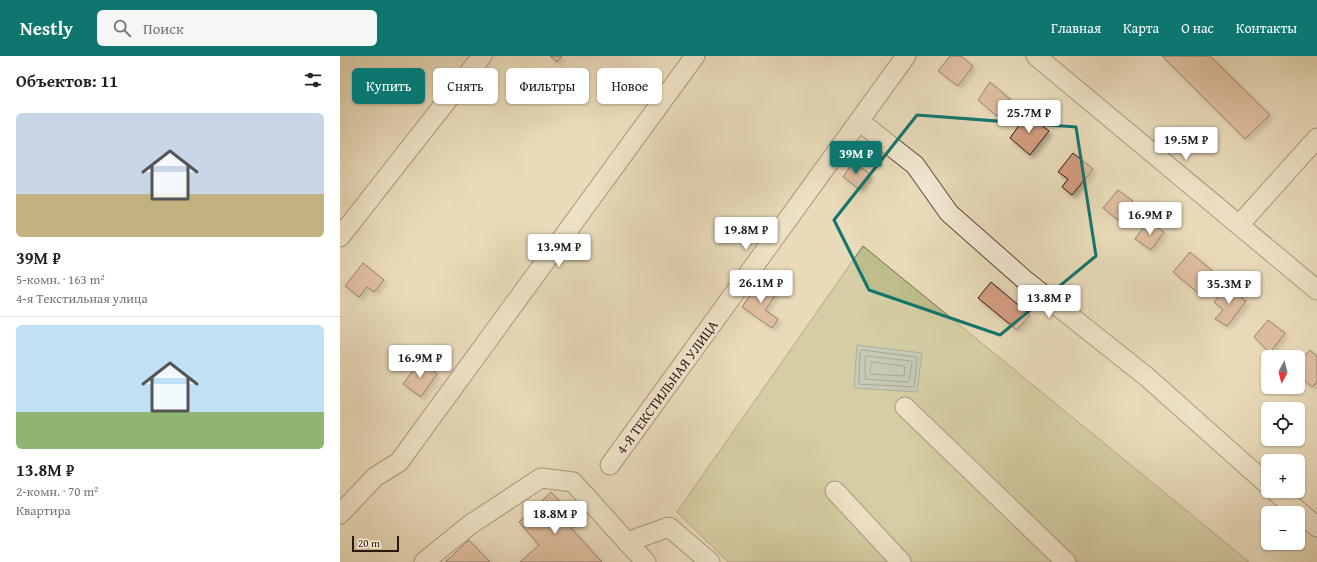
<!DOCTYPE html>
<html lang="ru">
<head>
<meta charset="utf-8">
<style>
  body { margin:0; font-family:"Gentium Book Plus",serif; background:#f6f6f6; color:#202124; height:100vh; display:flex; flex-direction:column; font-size:15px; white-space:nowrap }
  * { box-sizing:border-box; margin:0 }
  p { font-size:13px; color:#757577 }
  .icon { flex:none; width:22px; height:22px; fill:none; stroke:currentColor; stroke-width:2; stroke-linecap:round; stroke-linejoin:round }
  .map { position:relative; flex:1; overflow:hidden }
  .panel { display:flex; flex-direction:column; background:#fff; width:340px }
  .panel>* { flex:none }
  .guide { position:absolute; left:12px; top:12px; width:380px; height:36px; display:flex; gap:8px }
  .needle { width:26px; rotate:187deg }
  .controls { position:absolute; left:921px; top:294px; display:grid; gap:8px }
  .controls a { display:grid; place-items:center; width:44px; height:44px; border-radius:6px; background:#fff; box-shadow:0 1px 3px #0004; font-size:20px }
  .scale { position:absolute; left:12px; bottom:10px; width:47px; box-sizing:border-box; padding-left:4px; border:2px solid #2d180f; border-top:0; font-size:11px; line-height:14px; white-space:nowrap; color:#2d180f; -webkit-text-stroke:3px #f1e8d2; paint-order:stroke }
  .price { position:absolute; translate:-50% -34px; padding:0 9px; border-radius:4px; background:#fff; color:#222; font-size:13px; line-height:26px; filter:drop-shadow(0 1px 2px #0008) }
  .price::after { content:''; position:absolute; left:50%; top:24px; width:12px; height:9px; margin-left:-6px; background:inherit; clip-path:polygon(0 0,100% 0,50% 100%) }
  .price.selected { background:#0f766e; color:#fff }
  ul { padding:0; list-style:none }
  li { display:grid; align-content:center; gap:8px; height:212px; padding:0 16px }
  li+li { border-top:1px solid #e0e0e0 }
  li span { display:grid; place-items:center; height:124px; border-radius:6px; color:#555 }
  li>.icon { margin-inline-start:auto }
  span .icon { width:72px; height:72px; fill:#fffc; stroke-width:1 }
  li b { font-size:17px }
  h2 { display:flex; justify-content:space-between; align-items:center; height:48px; padding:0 16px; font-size:17px }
  .chip { padding:0 14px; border-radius:6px; background:#fff; box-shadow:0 1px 3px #0004; font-size:14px; line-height:36px }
  .chip.selected { background:#0f766e; color:#fff }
  header { display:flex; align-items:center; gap:24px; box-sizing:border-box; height:56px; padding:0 20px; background:#0f766e; color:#fff }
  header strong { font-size:19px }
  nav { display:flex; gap:22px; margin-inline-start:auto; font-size:14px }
  .search { width:280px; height:36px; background:#f6f6f6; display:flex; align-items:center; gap:10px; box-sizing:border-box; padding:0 14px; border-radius:6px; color:#757577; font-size:15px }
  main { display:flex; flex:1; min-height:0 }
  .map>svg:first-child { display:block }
  .green { fill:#bdbe8b; stroke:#756b4d }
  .water { fill:#99b9b6; stroke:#6e7973 }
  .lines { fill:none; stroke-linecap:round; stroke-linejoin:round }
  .shore { stroke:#636862; stroke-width:1 }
  .building { fill:#d39c81; stroke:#2d180f; filter:url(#shadow) }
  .minor-casing { stroke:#5c493a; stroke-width:21 }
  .minor { stroke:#f1e8d2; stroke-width:19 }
  .marked { fill:none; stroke:#0f766e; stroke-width:3; stroke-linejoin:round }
  .labels { text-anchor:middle; stroke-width:4; stroke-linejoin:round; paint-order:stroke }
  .street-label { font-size:14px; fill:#2d180f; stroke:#f1e8d2 }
</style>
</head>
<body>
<header>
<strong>Nestly</strong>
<div class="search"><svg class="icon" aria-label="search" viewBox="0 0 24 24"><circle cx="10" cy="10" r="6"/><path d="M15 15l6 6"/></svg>Поиск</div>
<nav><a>Главная</a><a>Карта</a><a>О нас</a><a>Контакты</a></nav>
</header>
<main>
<section class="panel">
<h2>Объектов: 11<svg class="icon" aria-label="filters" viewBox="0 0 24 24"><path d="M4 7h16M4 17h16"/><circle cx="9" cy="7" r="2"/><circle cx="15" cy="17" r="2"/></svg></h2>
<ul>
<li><span style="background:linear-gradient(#c9d6e8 65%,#c2b280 0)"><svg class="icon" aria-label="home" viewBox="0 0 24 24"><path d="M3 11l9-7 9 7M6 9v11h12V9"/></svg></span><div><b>39M ₽</b><p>5-комн. · 163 m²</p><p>4-я Текстильная улица</p></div></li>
<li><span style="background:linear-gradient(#bfe0f5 70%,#8fb573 0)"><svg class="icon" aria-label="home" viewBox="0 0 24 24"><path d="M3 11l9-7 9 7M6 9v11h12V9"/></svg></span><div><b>13.8M ₽</b><p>2-комн. · 70 m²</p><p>Квартира</p></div></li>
</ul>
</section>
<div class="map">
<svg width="977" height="506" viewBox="0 0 977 506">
  <defs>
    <filter id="shadow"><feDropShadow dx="3.5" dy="3.5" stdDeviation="2" flood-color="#0004"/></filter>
  </defs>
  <rect width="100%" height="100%" fill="#e9dbba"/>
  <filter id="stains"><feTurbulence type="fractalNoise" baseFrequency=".005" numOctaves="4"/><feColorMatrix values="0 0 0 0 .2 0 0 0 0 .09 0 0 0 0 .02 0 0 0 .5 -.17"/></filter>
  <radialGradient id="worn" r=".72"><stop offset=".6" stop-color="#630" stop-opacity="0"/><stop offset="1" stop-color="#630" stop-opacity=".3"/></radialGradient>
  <path class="green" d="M 523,190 L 880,482 L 909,506 L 388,506 L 337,456 Z"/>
  <path class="water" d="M 517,289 L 582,297 L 577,336 L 514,332 Z"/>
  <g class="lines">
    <g class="shore">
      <path d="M 522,294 L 576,301 L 577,303 L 574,331 L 519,328 L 520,296 Z"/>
      <path d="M 527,300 L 571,305 L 572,307 L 569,325 L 567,326 L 525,323 L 525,301 Z"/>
      <path d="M 532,306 L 564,310 L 565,312 L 564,319 L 562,320 L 531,318 C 529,315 530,308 532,306 Z"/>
    </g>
  </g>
  <g class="building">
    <path d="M 210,0 L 222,0 L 217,6 Z"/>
    <path d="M 610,0 L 621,0 L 633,10 L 618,30 L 598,15 Z"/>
    <path d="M 822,0 L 870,0 L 930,59 L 905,83 Z"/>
    <path d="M 650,26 L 670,43 L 657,60 L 638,44 Z"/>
    <path d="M 687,58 L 709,75 L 690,99 L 670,82 Z"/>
    <path d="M 733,97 L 753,113 L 732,139 L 722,131 L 728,123 L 718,116 Z"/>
    <path d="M 513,106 L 530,118 L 519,133 L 503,121 Z"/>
    <path d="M 778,134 L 793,145 L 778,164 L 763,152 Z"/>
    <path d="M 808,165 L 824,176 L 811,194 L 795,183 Z"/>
    <path d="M 850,196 L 875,217 L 858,237 L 833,216 Z"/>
    <path d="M 23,207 L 44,224 L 34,236 L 27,231 L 19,241 L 5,230 Z"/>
    <path d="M 419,226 L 436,238 L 425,254 L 438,263 L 432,272 L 402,251 Z"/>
    <path d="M 651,226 L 690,259 L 677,274 L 638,242 Z"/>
    <path d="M 888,230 L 906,245 L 887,270 L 875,263 L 883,254 L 874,246 Z"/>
    <path d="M 928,264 L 945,277 L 930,297 L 914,281 Z"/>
    <path d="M 970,294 L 977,300 L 977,326 L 972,331 L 958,318 L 958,307 Z"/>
    <path d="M 80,305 L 97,318 L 81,341 L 63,328 Z"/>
    <path d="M 211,436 L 237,464 L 229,470 L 262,506 L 180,506 L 199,489 L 179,466 Z"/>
    <path d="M 129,484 L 150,506 L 105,506 Z"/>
  </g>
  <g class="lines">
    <g class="minor-casing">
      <g id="minor">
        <path d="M 696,0 L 977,234"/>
        <path d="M 519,65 L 575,109 L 609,157 L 686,225 L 807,321 L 928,429"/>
        <path d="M 899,169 L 977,82"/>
        <path d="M 0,181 L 142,0"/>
        <path d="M 565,351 L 726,506"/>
        <path d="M 270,409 L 566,0"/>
        <path d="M 495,435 L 561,506"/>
        <path d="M 935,435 L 977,471"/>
        <path d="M 0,458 L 35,421 L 59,406 L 355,0"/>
        <path d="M 287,486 L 329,471 L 370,506"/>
        <path d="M 84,506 L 131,468 L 201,422 L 233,426 L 287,486 L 306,506"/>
      </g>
    </g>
    <use href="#minor" class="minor"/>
  </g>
  <path d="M0 0H977V506H0ZM 577,59 L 736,71 L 756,200 L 660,279 L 529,234 L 494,164 Z" fill="#e9dbba" fill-opacity=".55" fill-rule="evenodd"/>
  <path class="marked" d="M 577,59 L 736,71 L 756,200 L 660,279 L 529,234 L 494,164 Z"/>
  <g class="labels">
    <g class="street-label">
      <text transform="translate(327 331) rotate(-54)" y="5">4-Я ТЕКСТИЛЬНАЯ УЛИЦА</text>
    </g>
  </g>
  <rect width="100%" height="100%" filter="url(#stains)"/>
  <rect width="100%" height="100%" fill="url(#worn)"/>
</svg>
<div class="controls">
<a><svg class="needle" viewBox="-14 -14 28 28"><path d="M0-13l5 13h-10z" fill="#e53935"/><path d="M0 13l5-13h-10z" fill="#757577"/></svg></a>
<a><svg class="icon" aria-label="locate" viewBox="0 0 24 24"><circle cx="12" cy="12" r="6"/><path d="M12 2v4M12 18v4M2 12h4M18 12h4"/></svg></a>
<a>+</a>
<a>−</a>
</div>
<div class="scale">20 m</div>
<b class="price" style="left:689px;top:78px">25.7M ₽</b>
<b class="price" style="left:846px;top:105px">19.5M ₽</b>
<b class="price selected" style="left:516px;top:119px">39M ₽</b>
<b class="price" style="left:810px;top:180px">16.9M ₽</b>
<b class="price" style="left:406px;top:195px">19.8M ₽</b>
<b class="price" style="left:219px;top:212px">13.9M ₽</b>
<b class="price" style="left:421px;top:248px">26.1M ₽</b>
<b class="price" style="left:889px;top:249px">35.3M ₽</b>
<b class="price" style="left:709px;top:263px">13.8M ₽</b>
<b class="price" style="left:80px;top:323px">16.9M ₽</b>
<b class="price" style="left:215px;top:479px">18.8M ₽</b>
<div class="guide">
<a class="chip selected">Купить</a>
<a class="chip">Снять</a>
<a class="chip">Фильтры</a>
<a class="chip">Новое</a>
</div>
</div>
</main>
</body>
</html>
